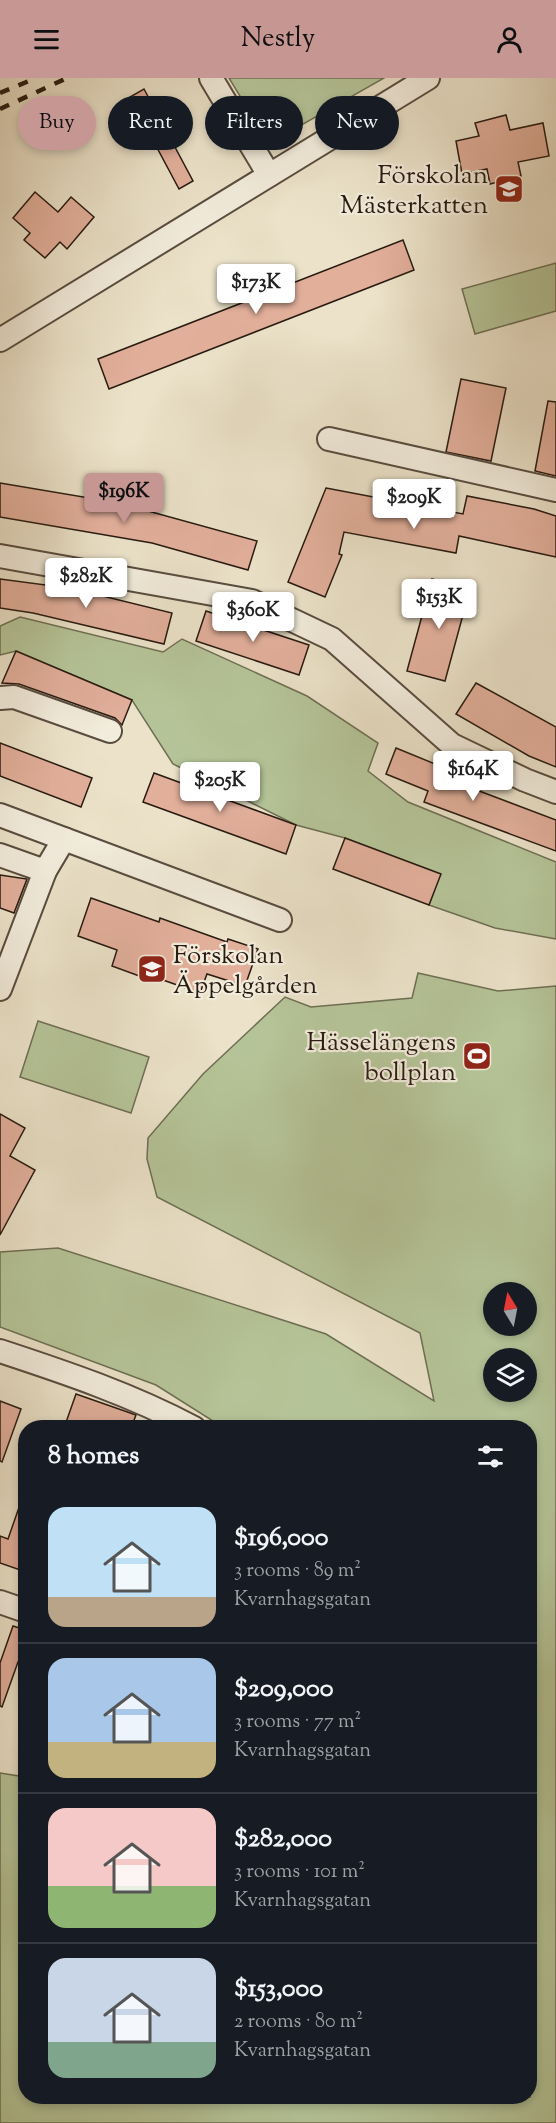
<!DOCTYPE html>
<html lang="en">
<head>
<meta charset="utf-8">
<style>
  body { margin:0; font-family:"Sorts Mill Goudy",serif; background:#242831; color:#f1f3f6; height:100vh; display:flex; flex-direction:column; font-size:22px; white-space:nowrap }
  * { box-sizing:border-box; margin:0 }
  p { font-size:20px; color:#9ea1a6 }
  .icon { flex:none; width:33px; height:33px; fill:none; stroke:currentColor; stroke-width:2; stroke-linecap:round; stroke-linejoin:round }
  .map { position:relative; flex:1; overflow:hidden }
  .drawer { position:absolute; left:18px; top:1342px; width:519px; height:684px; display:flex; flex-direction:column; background:#171b24; border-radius:24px; box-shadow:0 3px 9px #0003 }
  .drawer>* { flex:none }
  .hud { position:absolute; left:18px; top:18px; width:520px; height:54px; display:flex; gap:12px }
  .needle { width:39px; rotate:350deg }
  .buttons { position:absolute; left:483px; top:1204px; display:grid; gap:12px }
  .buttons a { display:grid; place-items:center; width:54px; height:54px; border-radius:50%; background:#171b24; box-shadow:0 3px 9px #0003; font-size:30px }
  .price { position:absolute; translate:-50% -51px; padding:0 14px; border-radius:6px; background:#fff; color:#222; font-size:20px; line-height:39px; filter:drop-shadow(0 2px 3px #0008) }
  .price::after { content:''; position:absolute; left:50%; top:36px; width:18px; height:14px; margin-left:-9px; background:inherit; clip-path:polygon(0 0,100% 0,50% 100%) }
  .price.on { background:#c59692; color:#111 }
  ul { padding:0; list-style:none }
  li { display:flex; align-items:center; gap:18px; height:150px; padding:0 30px }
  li+li { border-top:2px solid #363941 }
  li span { display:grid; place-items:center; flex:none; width:168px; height:120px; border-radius:18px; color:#555 }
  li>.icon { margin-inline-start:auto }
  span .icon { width:72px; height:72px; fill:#fffc; stroke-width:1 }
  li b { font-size:26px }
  h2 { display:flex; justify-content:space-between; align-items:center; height:72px; padding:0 30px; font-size:26px }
  .tag { padding:0 21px; border-radius:27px; background:#171b24; box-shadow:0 3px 9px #0003; font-size:21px; line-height:54px }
  .tag.on { background:#c59692; color:#111 }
  header { display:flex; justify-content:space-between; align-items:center; height:78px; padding:0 30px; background:#c59692; color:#111; font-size:27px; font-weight:600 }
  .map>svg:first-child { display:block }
  .green { fill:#b5c498; stroke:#6e6f54; stroke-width:1.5; fill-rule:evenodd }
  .building { fill:#e2af9b; stroke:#281a11; stroke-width:1.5 }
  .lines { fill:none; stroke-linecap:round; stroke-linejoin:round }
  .minor-casing { stroke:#594c3f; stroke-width:26 }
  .minor { stroke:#f2ecdc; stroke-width:22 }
  .rail { stroke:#281a11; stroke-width:4.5; stroke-dasharray:10 10; stroke-linecap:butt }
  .labels { text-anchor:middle; stroke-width:4.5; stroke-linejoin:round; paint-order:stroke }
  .poi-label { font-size:26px; fill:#281a11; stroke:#f2ecdc; text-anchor:end }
</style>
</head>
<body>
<header><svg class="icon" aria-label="menu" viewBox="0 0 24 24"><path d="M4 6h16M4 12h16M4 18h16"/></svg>Nestly<svg class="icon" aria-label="person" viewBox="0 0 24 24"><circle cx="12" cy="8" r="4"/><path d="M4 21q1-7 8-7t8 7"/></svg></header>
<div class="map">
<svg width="556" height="2045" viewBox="0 0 556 2045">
  <rect width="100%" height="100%" fill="#ebe2c9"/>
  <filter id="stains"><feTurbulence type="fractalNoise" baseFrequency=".00333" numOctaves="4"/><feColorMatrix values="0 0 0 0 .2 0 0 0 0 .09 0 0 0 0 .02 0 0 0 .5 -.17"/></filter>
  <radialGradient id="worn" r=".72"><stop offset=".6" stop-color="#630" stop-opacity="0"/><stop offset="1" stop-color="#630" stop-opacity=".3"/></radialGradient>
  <g class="green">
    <path d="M 229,0 L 384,0 L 277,61 L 260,51 Z"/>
    <path d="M 556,185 L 556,233 L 475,256 L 462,211 Z"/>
    <path d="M 20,539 L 163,574 L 182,561 L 307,618 L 378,665 L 368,693 L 408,724 L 556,784 L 556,861 L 495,850 L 429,827 L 440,796 L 345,760 L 296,747 L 173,686 L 132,622 L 16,573 L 0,577 L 0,548 Z"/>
    <path d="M 418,895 L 498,913 L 556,908 L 556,2045 L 0,2045 L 0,1695 L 25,1699 L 26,2019 L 530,2019 L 530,1350 L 224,1350 L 156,1307 L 0,1249 L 0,1174 L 58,1170 L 326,1256 L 434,1323 L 420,1255 L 157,1119 L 147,1081 L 148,1060 L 203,996 L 285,919 L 311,929 L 412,920 ZM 494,1215 L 526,1215 L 526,1248 L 494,1248 ZM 494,1281 L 526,1281 L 526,1314 L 494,1314 Z"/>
    <path d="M 38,943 L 149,979 L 131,1035 L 20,999 Z"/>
  </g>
  <g class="building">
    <path d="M 144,11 L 193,103 L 179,111 L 130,19 Z"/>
    <path d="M 506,37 L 510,52 L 543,45 L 549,78 L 518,84 L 521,98 L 490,106 L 487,91 L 462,96 L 456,63 L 479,58 L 475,45 Z"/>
    <path d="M 35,114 L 58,134 L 71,119 L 94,139 L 67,171 L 60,164 L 45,180 L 24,162 L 30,155 L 13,140 Z"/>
    <path d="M 403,162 L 414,192 L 109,311 L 98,281 Z"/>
    <path d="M 461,301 L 506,310 L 491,383 L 446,374 Z"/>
    <path d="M 548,323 L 556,324 L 556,398 L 535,393 Z"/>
    <path d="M 0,405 L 149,430 L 148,433 L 257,463 L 248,492 L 152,465 L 0,439 Z"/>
    <path d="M 326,410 L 463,436 L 467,418 L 534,431 L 556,438 L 556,479 L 459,458 L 456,475 L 344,454 L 339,476 L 342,477 L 325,519 L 288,504 Z"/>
    <path d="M 0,501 L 53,508 L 54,506 L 172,535 L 164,566 L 33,535 L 0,530 Z"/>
    <path d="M 432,501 L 470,511 L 445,603 L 407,593 Z"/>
    <path d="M 206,533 L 309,567 L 299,597 L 196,563 Z"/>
    <path d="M 16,573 L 132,622 L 122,647 L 115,640 L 19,606 L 2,605 Z"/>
    <path d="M 476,605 L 556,649 L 556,689 L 529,678 L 456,636 Z"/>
    <path d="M 0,665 L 92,700 L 81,729 L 0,698 Z"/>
    <path d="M 396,670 L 440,688 L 437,697 L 556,742 L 556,773 L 424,724 L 428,713 L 386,696 Z"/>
    <path d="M 154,695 L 296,747 L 286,776 L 143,724 Z"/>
    <path d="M 345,760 L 441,796 L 429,827 L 333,791 Z"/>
    <path d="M 0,797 L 27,801 L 14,835 L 0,830 Z"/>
    <path d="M 91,820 L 159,844 L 160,840 L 227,864 L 228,861 L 258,871 L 245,908 L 207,896 L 200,915 L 143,895 L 142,899 L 112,888 L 117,872 L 78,858 Z"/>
    <path d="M 0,1036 L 25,1050 L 10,1078 L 35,1092 L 0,1157 Z"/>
    <path d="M 76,1316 L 136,1337 L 131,1350 L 64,1350 Z"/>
    <path d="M 0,1323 L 21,1331 L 2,1384 L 0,1383 Z"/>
    <path d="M 23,1418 L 26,1419 L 26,1494 L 0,1485 L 0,1458 L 8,1461 Z"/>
    <path d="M 13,1548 L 26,1552 L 26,1587 L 18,1584 L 2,1629 L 0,1628 L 0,1585 Z"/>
  </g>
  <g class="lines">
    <g class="minor-casing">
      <g id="minor">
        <path d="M 211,0 L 269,97"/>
        <path d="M 0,262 L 428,0"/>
        <path d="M 329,361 L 556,412"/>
        <path d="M 0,478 L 252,523 L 332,561 L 452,667 L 525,702 L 556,714"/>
        <path d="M 0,620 L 14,619 L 110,653"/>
        <path d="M 0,737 L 280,842"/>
        <path d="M 0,777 L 45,793"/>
        <path d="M 0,911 L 45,793 L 64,761"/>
        <path d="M 0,1273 C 67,1295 132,1317 194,1350"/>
        <path d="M 0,1524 L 26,1533"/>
      </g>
    </g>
    <use href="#minor" class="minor"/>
    <g class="rail">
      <path d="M 0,15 L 36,0"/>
      <path d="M 0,31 L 67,0"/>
    </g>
  </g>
  <defs>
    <g id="school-square" transform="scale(1.5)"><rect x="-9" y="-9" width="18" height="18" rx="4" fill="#8f2418" stroke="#f2ecdc"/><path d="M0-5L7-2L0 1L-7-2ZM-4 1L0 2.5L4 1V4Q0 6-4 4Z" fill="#fff"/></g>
    <g id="stadium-square" transform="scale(1.5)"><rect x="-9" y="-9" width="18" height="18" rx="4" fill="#8f2418" stroke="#f2ecdc"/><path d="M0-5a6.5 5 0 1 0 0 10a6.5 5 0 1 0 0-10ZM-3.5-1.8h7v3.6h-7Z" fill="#fff"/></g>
  </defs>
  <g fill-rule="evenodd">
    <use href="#school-square" x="509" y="111"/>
    <use href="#school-square" x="152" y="891"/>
    <use href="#stadium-square" x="477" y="978"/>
  </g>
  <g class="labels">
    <g class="poi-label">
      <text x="488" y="105">Förskolan<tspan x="488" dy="30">Mästerkatten</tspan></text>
      <text x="173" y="885" text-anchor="start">Förskolan<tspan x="173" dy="30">Äppelgården</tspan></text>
      <text x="456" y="972">Hässelängens<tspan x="456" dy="30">bollplan</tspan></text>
    </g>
  </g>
  <rect width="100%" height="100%" filter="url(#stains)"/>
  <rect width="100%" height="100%" fill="url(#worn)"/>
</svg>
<div class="buttons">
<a><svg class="needle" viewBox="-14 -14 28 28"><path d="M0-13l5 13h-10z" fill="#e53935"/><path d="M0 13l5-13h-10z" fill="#9ea1a6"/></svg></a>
<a><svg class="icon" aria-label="layers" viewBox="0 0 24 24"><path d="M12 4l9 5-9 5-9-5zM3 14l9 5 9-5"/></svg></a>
</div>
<b class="price" style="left:256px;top:237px">$173K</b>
<b class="price on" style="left:124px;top:446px">$196K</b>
<b class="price" style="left:414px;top:452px">$209K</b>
<b class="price" style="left:86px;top:531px">$282K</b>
<b class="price" style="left:439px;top:552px">$153K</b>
<b class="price" style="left:253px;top:565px">$360K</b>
<b class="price" style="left:473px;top:724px">$164K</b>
<b class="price" style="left:220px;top:735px">$205K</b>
<div class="hud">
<a class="tag on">Buy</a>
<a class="tag">Rent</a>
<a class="tag">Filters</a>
<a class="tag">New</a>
</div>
<section class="drawer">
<h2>8 homes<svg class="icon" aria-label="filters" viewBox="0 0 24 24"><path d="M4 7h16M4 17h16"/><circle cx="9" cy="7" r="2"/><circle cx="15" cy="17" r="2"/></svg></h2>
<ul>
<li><span style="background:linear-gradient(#bfe0f5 75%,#b9a48a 0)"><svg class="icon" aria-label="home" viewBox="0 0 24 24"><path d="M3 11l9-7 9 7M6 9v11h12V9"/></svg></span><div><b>$196,000</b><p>3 rooms · 89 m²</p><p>Kvarnhagsgatan</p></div></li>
<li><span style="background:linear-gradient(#a9c7e8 70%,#c2b280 0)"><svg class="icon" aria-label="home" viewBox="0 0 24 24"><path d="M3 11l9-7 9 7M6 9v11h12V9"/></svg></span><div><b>$209,000</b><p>3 rooms · 77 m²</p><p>Kvarnhagsgatan</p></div></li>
<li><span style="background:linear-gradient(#f6c9c9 65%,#8fb573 0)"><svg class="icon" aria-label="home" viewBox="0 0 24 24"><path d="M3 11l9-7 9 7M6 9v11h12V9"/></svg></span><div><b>$282,000</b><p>3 rooms · 101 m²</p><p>Kvarnhagsgatan</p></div></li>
<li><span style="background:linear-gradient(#c9d6e8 70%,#7fa58c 0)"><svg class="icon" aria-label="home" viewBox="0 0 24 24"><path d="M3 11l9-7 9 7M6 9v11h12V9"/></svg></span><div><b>$153,000</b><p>2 rooms · 80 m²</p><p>Kvarnhagsgatan</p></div></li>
</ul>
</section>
</div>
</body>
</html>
